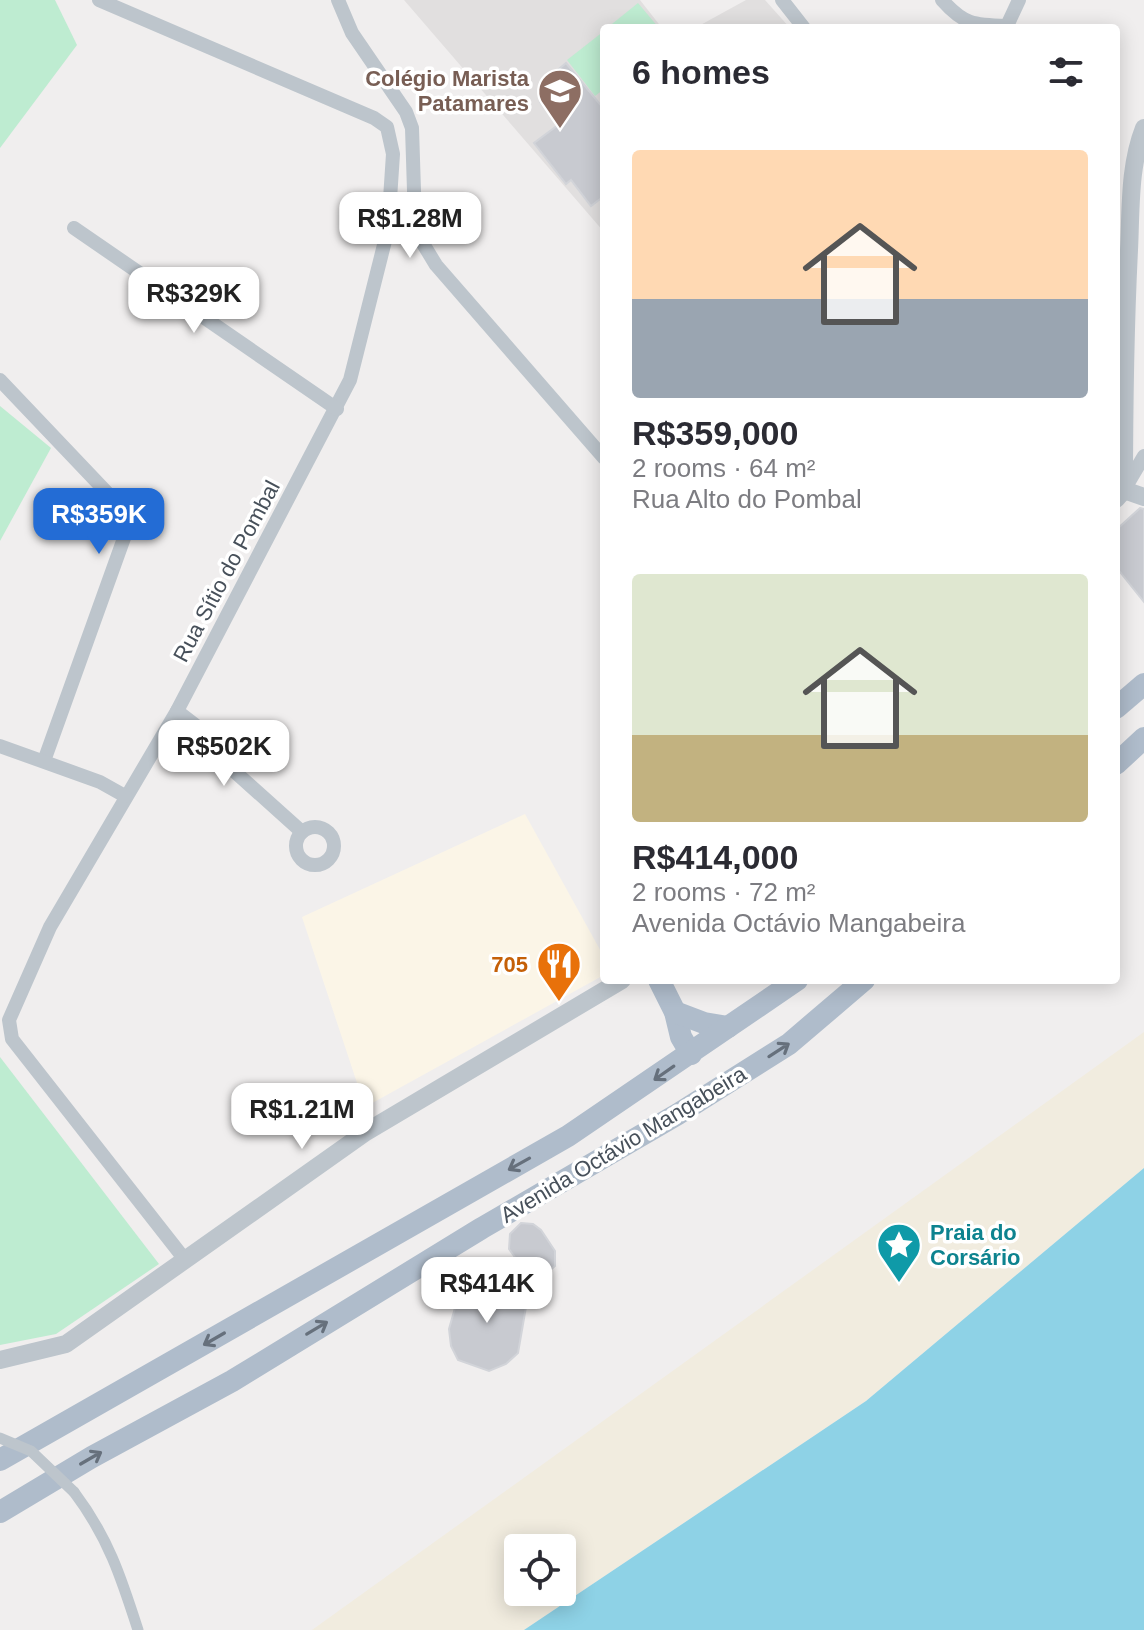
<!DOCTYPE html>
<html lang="en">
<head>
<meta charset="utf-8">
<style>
  body { margin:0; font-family:Arial,sans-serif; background:#f7f7f7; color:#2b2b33; height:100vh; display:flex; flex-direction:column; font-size:30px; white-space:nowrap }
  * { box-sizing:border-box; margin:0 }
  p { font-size:26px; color:#7c7c81 }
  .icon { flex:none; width:44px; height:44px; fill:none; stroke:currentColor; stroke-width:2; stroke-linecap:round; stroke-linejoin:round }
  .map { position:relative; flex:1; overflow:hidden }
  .panel { position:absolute; left:600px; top:24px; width:520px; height:960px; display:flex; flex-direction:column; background:#fff; border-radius:8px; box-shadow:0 4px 20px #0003 }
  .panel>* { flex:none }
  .buttons { position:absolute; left:504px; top:1534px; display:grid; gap:16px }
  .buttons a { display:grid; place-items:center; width:72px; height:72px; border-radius:8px; background:#fff; box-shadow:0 4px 20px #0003; font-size:40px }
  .price { position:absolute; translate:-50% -68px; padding:0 18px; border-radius:16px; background:#fff; color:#222; font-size:26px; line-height:52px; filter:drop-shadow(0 2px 4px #0008) }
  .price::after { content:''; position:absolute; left:50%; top:48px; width:24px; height:18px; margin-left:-12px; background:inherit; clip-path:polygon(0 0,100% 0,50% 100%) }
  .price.current { background:#236cd5; color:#fff }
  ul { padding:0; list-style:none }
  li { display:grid; align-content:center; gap:16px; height:424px; padding:0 32px }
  li span { display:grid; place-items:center; height:248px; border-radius:8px; color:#555 }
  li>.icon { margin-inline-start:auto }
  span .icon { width:144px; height:144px; fill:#fffc; stroke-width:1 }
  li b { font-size:34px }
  h2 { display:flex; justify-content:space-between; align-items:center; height:96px; padding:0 32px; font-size:34px }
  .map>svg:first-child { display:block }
  .commercial { fill:#fbf5e7 }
  .education { fill:#e1dfdf }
  .green { fill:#beecd1 }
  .sand { fill:#f1ecdf; fill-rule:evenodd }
  .water { fill:#8ed2e6 }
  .building { fill:#c8cad0; stroke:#d2d4d9; stroke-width:2 }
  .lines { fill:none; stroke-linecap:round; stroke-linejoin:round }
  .pedestrian { stroke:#bdc5cc; stroke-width:11 }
  .minor { stroke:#bdc5cc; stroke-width:14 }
  .tertiary { stroke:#bdc5cc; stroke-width:18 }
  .primary { stroke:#afbccb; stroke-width:22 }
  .pedestrian-bridge { stroke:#bdc5cc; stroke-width:11 }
  .oneway { stroke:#66707c }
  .labels { text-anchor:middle; stroke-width:7; stroke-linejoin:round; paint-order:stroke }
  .education-label { font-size:22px; font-weight:bold; fill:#785e54; stroke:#fff; text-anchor:end }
  .street-label { font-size:22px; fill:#47505a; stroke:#fff }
  .food-label { font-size:22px; font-weight:bold; fill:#c56008; stroke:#fff; text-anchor:end }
  .culture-label { font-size:22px; font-weight:bold; fill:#0d838f; stroke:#fff; text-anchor:start }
</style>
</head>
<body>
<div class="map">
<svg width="1144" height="1630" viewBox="0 0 1144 1630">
  <rect width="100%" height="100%" fill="#f0eeee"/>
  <path class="commercial" d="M 525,814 L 604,957 L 604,975 L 365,1107 L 302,917 Z"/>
  <g class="education">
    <path d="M 404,0 L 640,0 L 662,28 L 604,28 L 604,232 Z"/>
    <path d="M 746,0 L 765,0 L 790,28 L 695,28 Z"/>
  </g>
  <g class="green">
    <path d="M 0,0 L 55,0 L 77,45 L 0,148 Z"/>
    <path d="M 638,3 L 659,28 L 607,28 Z"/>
    <path d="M 604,31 L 604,89 L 595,96 L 567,60 Z"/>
    <path d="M 0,406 L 51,448 L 0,541 Z"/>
    <path d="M 0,1057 L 159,1264 L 56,1334 L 0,1345 Z"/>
  </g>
  <path class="sand" d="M 1144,1032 L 1144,1168 L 866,1401 L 524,1630 L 312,1630 ZM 518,1548 L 562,1548 L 562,1592 L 518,1592 Z"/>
  <path class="water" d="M 1144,1168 L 1144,1630 L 524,1630 L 866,1401 Z"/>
  <g class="building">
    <path d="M 566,63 L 604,109 L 604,196 L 591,206 L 571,180 L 566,184 L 534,143 L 558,125 L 540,102 L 553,91 L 545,81 Z"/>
    <path d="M 1140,508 L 1144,509 L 1144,602 L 1116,567 L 1116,530 Z"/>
    <path d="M 521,1223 L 533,1224 L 541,1230 L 555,1251 L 555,1266 L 542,1277 L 524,1270 L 509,1249 L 510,1234 Z"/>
    <path d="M 486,1281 L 504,1283 L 516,1292 L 526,1307 L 518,1353 L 506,1364 L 489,1371 L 458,1360 L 451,1346 L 449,1329 L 458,1297 L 470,1286 Z"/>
  </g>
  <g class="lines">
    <path class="pedestrian" d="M 74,1492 C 108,1537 121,1577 138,1630"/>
    <g class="minor">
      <path d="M 99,0 L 374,118 L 387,127 L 393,154 L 388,229 L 350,380 L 177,711 L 50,927 L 9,1020 L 12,1039 L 186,1261"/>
      <path d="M 338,0 L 352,33 L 406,112 L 412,128 L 415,222 L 422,242 L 436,265 L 604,458"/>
      <path d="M 782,0 L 804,28"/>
      <path d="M 942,0 C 964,25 974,25 1007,26"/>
      <path d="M 1006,28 L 1019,0"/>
      <path d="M 74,228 L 337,409"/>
      <path d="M 0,380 L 114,500 L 127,519 L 128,527 L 44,761"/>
      <path d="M 1124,490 L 1144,456"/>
      <path d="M 177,711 L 216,741 L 234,771 L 302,832"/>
      <path d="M 0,746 L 100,782 L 125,796"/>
      <circle cx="315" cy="846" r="19"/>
    </g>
    <g class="tertiary">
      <path d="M 1124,490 L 1144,497"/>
      <path d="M 1116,499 L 1124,490 C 1124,409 1125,330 1129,250 C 1131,209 1129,166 1144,128"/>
      <path d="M 0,1360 L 66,1344 L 366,1132 L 622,980"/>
    </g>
    <g class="primary">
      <path d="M 1116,708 L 1144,684"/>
      <path d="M 1116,764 L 1144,738"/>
      <path d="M 659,980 L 675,1012 L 681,1037 L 691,1054"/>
      <path d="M 675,1012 L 704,1023 L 728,1027"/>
      <path d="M 0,1460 L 568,1136 L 797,980"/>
      <path d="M 0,1512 L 92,1457 L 232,1381 L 482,1228 L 678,1114 L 789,1044 L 864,980"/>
    </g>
    <path class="pedestrian-bridge" d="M 0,1438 L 31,1451 L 74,1492"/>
  </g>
  <defs><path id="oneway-shaft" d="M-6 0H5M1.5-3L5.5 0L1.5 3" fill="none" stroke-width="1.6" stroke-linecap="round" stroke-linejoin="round" transform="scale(2)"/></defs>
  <g class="oneway">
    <use href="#oneway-shaft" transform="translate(779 1050) rotate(-33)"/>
    <use href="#oneway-shaft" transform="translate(664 1073) rotate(145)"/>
    <use href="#oneway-shaft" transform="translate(519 1164) rotate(151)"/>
    <use href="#oneway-shaft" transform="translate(317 1328) rotate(-31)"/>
    <use href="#oneway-shaft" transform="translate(214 1339) rotate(150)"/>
    <use href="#oneway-shaft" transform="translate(91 1458) rotate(-30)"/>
  </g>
  <defs>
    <g id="school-pin" transform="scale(2.3)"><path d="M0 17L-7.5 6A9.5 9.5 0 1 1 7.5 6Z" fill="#8d6e63" stroke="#fff"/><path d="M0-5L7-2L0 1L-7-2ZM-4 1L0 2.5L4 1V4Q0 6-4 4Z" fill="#fff"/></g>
    <g id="restaurant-pin" transform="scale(2.3)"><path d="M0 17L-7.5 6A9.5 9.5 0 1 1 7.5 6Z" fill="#e8710a" stroke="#fff"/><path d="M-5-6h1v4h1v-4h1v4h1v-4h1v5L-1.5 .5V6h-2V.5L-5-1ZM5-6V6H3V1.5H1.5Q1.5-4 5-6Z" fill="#fff"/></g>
    <g id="sight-pin" transform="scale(2.3)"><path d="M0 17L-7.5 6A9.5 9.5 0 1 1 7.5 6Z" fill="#0f9aa8" stroke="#fff"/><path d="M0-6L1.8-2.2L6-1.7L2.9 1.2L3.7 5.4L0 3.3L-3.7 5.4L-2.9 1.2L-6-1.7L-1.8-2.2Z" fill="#fff"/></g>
  </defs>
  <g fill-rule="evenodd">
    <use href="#school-pin" x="560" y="91"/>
    <use href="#restaurant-pin" x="559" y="964"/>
    <use href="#sight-pin" x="899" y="1245"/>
  </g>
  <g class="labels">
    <g class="education-label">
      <text x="529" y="86">Colégio Marista<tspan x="529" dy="25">Patamares</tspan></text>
    </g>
    <g class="street-label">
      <text transform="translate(226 571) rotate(-62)" y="8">Rua Sítio do Pombal</text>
      <text transform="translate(623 1144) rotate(-31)" y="8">Avenida Octávio Mangabeira</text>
    </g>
    <g class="food-label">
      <text x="528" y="972">705</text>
    </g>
    <g class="culture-label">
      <text x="930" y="1240">Praia do<tspan x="930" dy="25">Corsário</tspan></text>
    </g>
  </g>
</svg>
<div class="buttons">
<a><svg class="icon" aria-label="locate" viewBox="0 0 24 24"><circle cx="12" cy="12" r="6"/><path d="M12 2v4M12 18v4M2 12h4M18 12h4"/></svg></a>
</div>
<b class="price" style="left:410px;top:260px">R$1.28M</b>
<b class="price" style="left:194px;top:335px">R$329K</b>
<b class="price current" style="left:99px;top:556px">R$359K</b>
<b class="price" style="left:224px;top:788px">R$502K</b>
<b class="price" style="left:302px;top:1151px">R$1.21M</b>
<b class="price" style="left:487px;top:1325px">R$414K</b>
<section class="panel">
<h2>6 homes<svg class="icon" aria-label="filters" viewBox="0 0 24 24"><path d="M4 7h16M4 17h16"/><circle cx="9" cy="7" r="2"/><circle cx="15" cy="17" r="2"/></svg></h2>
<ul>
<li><span style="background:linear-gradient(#ffd9b3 60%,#9aa5b1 0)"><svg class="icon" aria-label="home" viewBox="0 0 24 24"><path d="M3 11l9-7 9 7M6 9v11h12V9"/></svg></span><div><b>R$359,000</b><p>2 rooms · 64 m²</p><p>Rua Alto do Pombal</p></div></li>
<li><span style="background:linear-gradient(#dfe7d0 65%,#c2b280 0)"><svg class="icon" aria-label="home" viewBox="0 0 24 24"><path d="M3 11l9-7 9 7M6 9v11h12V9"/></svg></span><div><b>R$414,000</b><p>2 rooms · 72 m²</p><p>Avenida Octávio Mangabeira</p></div></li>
</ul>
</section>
</div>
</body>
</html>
